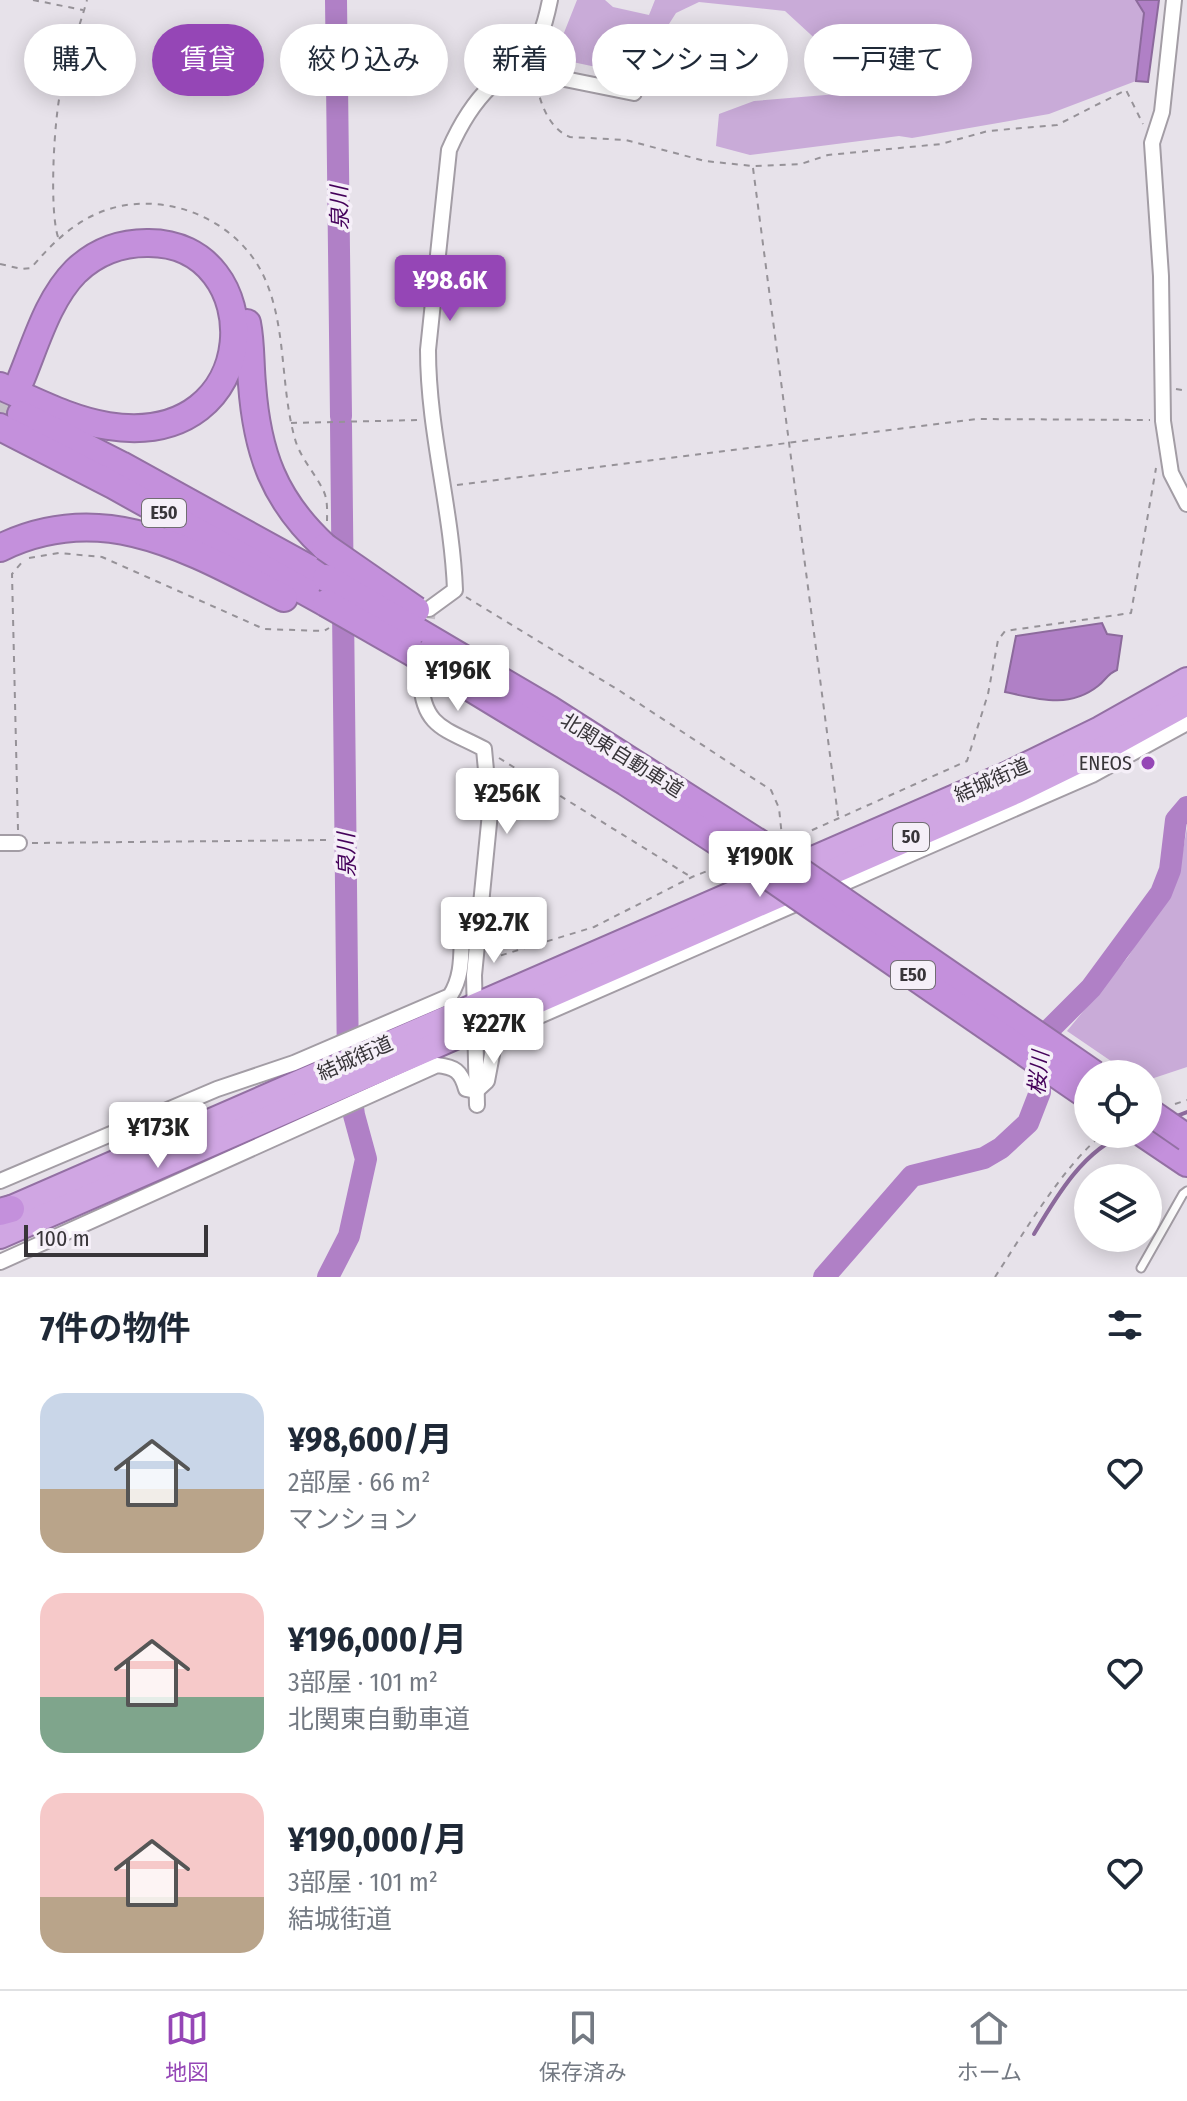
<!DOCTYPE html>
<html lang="ja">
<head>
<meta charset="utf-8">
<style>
  body { margin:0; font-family:"Fira Sans Condensed","Noto Sans JP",sans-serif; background:#f6f6f7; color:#1f2937; height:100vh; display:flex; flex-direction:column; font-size:30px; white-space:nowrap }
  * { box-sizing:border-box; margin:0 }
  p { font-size:26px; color:#747a83 }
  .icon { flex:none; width:44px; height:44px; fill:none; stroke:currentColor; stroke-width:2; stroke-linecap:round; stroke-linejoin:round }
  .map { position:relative; height:1277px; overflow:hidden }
  .sheet { display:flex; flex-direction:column; background:#fff; flex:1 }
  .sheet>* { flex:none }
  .banner { position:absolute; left:24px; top:24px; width:1140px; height:72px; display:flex; gap:16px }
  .fabs { position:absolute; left:1074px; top:1060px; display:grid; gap:16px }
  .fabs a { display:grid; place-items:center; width:88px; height:88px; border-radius:50%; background:#fff; box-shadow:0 4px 20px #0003; font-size:40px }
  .scale { position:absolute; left:24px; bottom:20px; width:184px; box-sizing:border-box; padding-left:8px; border:4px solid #383539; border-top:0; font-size:22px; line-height:28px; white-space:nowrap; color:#383539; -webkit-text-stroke:6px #f5eff8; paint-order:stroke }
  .price { position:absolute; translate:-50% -68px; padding:0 18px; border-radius:8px; background:#fff; color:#222; font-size:26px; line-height:52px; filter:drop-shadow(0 2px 4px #0008) }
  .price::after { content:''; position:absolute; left:50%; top:48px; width:24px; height:18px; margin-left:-12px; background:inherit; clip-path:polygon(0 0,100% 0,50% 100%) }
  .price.current { background:#9546b6; color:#fff }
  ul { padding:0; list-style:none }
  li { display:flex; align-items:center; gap:24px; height:200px; padding:0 40px }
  li span { display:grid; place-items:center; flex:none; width:224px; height:160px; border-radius:24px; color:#555 }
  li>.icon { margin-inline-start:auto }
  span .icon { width:96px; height:96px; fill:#fffc; stroke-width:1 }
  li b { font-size:34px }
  h2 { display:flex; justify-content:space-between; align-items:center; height:96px; padding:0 40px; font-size:34px }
  .pill { padding:0 28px; border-radius:36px; background:#fff; box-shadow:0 4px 20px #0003; font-size:28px; line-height:72px }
  .pill.current { background:#9546b6; color:#fff }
  .dock { display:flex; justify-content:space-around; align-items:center; height:112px; border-top:2px solid #e0e1e3; background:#fff; font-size:22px; color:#747a83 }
  .dock a { display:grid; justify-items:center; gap:4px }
  .dock .current { color:#9546b6 }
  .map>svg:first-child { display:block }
  .green { fill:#c9abd8 }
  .water { fill:#b080c6; stroke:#8c6a9c; stroke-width:2 }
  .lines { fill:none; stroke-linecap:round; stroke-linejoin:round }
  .stream { stroke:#8c6a9c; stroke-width:4 }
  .river { stroke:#b080c6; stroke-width:22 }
  .minor-tunnel { stroke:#c4bfc7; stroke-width:14; stroke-dasharray:14 7; stroke-linecap:butt }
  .motorway-tunnel { stroke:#c4bfc7; stroke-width:26; stroke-dasharray:26 13; stroke-linecap:butt }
  .service-casing { stroke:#a39da5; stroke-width:11 }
  .minor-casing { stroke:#a39da5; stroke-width:18 }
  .trunk-casing { stroke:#9370a3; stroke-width:28 }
  .motorway-casing { stroke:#9370a3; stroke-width:30 }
  .path { stroke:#969298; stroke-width:2; stroke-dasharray:6 6; stroke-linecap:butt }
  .service { stroke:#fff; stroke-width:7 }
  .minor { stroke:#fff; stroke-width:14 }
  .trunk { stroke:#d0a6e3; stroke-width:24 }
  .motorway { stroke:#c490dc; stroke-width:26 }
  .motorway-bridge-casing { stroke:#9370a3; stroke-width:30; stroke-linecap:butt }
  .motorway-bridge { stroke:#c490dc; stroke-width:26 }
  .poi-dot { fill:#9546b6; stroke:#f5eff8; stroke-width:3 }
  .labels { text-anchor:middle; stroke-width:7; stroke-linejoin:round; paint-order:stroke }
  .shield { fill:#f5eff8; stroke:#716d72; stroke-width:2 }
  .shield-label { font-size:18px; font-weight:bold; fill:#383539 }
  .street-label { font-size:20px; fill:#383539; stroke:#f5eff8 }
  .poi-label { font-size:20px; fill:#383539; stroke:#f5eff8; text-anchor:end }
  .water-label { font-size:22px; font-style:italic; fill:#44005a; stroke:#f5eff8 }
</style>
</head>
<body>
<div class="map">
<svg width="1187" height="1277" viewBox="0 0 1187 1277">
  <rect width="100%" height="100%" fill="#e7e2ea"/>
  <g class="green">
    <path d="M 577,0 L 605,0 L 613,7 L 649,15 L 655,0 L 1138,0 L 1144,12 L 1136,81 L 1049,114 L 912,138 L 899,136 L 750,155 L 716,146 L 719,114 L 754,101 L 886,90 L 875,46 L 822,45 L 785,11 L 699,2 L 676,13 L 655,46 L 618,48 L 596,67 L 554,58 Z"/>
    <path d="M 1187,828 L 1187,1067 L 1148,1080 L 1148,1074 L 1130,1074 L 1067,1031 L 1128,957 L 1178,877 Z"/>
  </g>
  <g class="water">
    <path d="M 1136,0 L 1159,0 L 1148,82 L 1136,81 L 1144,13 Z"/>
    <path d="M 1102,623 L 1107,634 L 1122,636 L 1117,670 C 1107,674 1106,680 1098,686 C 1069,709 1038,699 1005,692 L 1016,636 Z"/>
  </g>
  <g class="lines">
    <g class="stream">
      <path d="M 1174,1117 L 1187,1112"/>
      <path d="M 1034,1234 C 1056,1197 1084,1149 1126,1134"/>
    </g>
    <g class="river">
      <path d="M 336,0 L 341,416"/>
      <path d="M 328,1277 L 349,1236 L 366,1159 L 354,1115 L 348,1070 L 341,424"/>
      <path d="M 824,1277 L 912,1176 L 984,1158 L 1001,1148 L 1028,1123 L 1040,1092 L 1039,1043 L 1050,1029 L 1091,988 L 1161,893 L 1170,870 L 1176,820 L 1187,807"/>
    </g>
    <path class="minor-tunnel" d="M 421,681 L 429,609"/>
    <path class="motorway-tunnel" d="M 0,427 L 21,379"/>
    <g class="service-casing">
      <path id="service" d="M 1141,1268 L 1183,1194 L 1187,1191"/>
    </g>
    <g class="minor-casing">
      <g id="minor">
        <path d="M 1174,0 L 1162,112 L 1152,143 L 1161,276 L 1163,421 L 1171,473 L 1187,504"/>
        <path d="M 520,65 L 535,73 L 634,93"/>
        <path d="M 429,609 L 455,590 C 452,510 428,431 428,350 L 449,150 C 459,127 472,104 491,86 C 499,79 509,74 517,67 C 538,51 545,25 550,0"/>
        <path d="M 421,681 C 423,728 447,729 484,749 L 490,813 L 474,975 L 477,1105"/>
        <path d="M 0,843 L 19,843"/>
        <path d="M 826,891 L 1092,775 L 1187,723"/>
        <path d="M 0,1181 L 217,1089 L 294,1063 L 450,996 C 463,976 461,954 462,932 L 469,925 L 479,923"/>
        <path d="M 0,1262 L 437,1065 C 455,1067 461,1071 466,1089 L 476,1091 L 487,1081 L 494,1044 L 505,1031 L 807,899"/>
      </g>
    </g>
    <g class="trunk-casing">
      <g id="trunk">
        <path d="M 0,1213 L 1008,774 L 1100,729 L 1187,680"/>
        <path d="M 0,1236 L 1017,791 L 1109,746 L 1187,703"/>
      </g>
    </g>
    <g class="motorway-casing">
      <g id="motorway">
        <path d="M 247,323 C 251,343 250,363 252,384 C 257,453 274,500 325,547"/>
        <path d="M 0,386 C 35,401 70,420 108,426 C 268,451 270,241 147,243 C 120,243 96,252 76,271 C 48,299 36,343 21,379"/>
        <path d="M 21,414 L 121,465 L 326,578"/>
        <path d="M 0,427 L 113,485 L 326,603"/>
        <path d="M 0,548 C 104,497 191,551 284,598"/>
        <path d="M 415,630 L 549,709 L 759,843"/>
        <path d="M 415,654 L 626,782 L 738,855"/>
        <path d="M 1144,1134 L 1187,1163"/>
        <path d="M 0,1212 L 11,1209"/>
      </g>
    </g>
    <g class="path">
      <path d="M 33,0 L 83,10"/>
      <path d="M 537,86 C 541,106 550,129 570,137 L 626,140 L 705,161 L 753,166 L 801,164 L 828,155 L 941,144 L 988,131 L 1057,125 L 1126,90 L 1143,124"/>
      <path d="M 753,168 L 838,816"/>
      <path d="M 58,237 C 49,209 54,119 61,89 C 67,59 79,29 87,0"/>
      <path d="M 0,264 L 22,269 L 31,268 C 50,246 68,227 96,214 C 158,186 238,217 265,279 C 287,329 280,386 295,439 C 300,458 316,474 324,492 C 328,501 327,513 327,522"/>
      <path d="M 1176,389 L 1187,391"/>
      <path d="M 291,423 L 419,420"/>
      <path d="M 457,485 L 976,419 L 1150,420"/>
      <path d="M 29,558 L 59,553 L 102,557 L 264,629 L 324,631 L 329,628"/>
      <path d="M 466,597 L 620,691 L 771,790 L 779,808 L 782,837"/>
      <path d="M 499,758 L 691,877"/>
      <path d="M 18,830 L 12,574 L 23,561"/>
      <path d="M 790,840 L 967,761 L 988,694 L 998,640 L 1005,631 L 1131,613 L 1156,468"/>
      <path d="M 32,843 L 330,840"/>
      <path d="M 491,950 L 499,956 L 594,927 L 692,877 L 720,866"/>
      <path d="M 1175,1104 L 1187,1100"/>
      <path d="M 995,1277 C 1023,1234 1063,1166 1103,1134"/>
    </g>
    <use href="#service" class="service"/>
    <use href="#minor" class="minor"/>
    <use href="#trunk" class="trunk"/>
    <use href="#motorway" class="motorway"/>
    <g class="motorway-bridge-casing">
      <g id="motorway-bridge">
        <path d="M 325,547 L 416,610"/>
        <path d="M 326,578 L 415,630"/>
        <path d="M 326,603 L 415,654"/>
        <path d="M 759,843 L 1094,1074"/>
        <path d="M 738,855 L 1088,1096"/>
        <path d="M 1148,1111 L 1187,1138"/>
      </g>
    </g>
    <use href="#motorway-bridge" class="motorway-bridge"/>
  </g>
  <circle class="poi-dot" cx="1148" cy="763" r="8"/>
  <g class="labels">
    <g class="shield">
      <rect x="142" y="499" width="44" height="28" rx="6"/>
      <rect x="893" y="823" width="36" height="28" rx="6"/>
      <rect x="891" y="961" width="44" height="28" rx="6"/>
    </g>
    <g class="shield-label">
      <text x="164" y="519">E50</text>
      <text x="911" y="843">50</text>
      <text x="913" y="981">E50</text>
    </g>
    <g class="street-label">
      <text transform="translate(622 755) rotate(32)" y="7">北関東自動車道</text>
      <text transform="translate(992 780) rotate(-24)" y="7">結城街道</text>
      <text transform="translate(355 1058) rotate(-24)" y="7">結城街道</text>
    </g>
    <g class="poi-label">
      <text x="1132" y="770">ENEOS</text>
    </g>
    <g class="water-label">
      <text transform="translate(339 208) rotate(-91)" y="8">泉川</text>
      <text transform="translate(346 855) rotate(-91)" y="8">泉川</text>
      <text transform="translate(1038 1073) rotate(-84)" y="8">桜川</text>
    </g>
  </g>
</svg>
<div class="fabs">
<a><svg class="icon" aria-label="locate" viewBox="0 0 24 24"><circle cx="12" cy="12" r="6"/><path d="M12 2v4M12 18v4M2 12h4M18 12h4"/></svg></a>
<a><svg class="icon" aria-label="layers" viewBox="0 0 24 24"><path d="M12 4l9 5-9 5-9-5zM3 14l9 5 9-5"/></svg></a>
</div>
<div class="scale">100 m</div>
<b class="price current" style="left:450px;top:323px">¥98.6K</b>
<b class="price" style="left:458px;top:713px">¥196K</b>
<b class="price" style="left:507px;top:836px">¥256K</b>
<b class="price" style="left:760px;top:899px">¥190K</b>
<b class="price" style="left:494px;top:965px">¥92.7K</b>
<b class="price" style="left:494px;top:1066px">¥227K</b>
<b class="price" style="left:158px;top:1170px">¥173K</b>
<div class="banner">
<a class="pill">購入</a>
<a class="pill current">賃貸</a>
<a class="pill">絞り込み</a>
<a class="pill">新着</a>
<a class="pill">マンション</a>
<a class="pill">一戸建て</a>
</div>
</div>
<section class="sheet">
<h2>7件の物件<svg class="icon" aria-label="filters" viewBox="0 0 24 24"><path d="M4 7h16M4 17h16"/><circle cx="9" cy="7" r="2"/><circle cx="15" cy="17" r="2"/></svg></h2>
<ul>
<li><span style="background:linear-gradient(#c9d6e8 60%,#b9a48a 0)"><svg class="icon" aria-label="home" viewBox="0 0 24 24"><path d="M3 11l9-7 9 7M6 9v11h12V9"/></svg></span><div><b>¥98,600/月</b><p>2部屋 · 66 m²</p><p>マンション</p></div><svg class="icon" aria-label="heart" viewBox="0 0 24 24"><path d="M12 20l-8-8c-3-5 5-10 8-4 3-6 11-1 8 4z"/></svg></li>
<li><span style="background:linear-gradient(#f6c9c9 65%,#7fa58c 0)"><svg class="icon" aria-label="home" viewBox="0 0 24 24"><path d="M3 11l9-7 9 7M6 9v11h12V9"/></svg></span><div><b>¥196,000/月</b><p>3部屋 · 101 m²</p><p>北関東自動車道</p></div><svg class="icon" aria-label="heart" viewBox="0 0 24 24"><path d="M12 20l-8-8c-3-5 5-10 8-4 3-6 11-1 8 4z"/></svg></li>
<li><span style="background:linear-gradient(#f6c9c9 65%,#b9a48a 0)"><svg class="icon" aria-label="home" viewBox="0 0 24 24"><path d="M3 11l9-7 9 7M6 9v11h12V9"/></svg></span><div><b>¥190,000/月</b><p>3部屋 · 101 m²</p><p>結城街道</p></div><svg class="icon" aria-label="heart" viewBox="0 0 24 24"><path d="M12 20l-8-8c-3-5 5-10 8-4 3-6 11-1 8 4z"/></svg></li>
</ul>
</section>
<nav class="dock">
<a class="current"><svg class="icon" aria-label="map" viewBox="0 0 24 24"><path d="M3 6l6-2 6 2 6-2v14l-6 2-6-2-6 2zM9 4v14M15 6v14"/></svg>地図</a>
<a><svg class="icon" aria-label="saved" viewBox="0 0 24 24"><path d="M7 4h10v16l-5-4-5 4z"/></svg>保存済み</a>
<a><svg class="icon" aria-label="home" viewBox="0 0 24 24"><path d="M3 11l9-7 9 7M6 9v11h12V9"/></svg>ホーム</a>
</nav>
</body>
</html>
